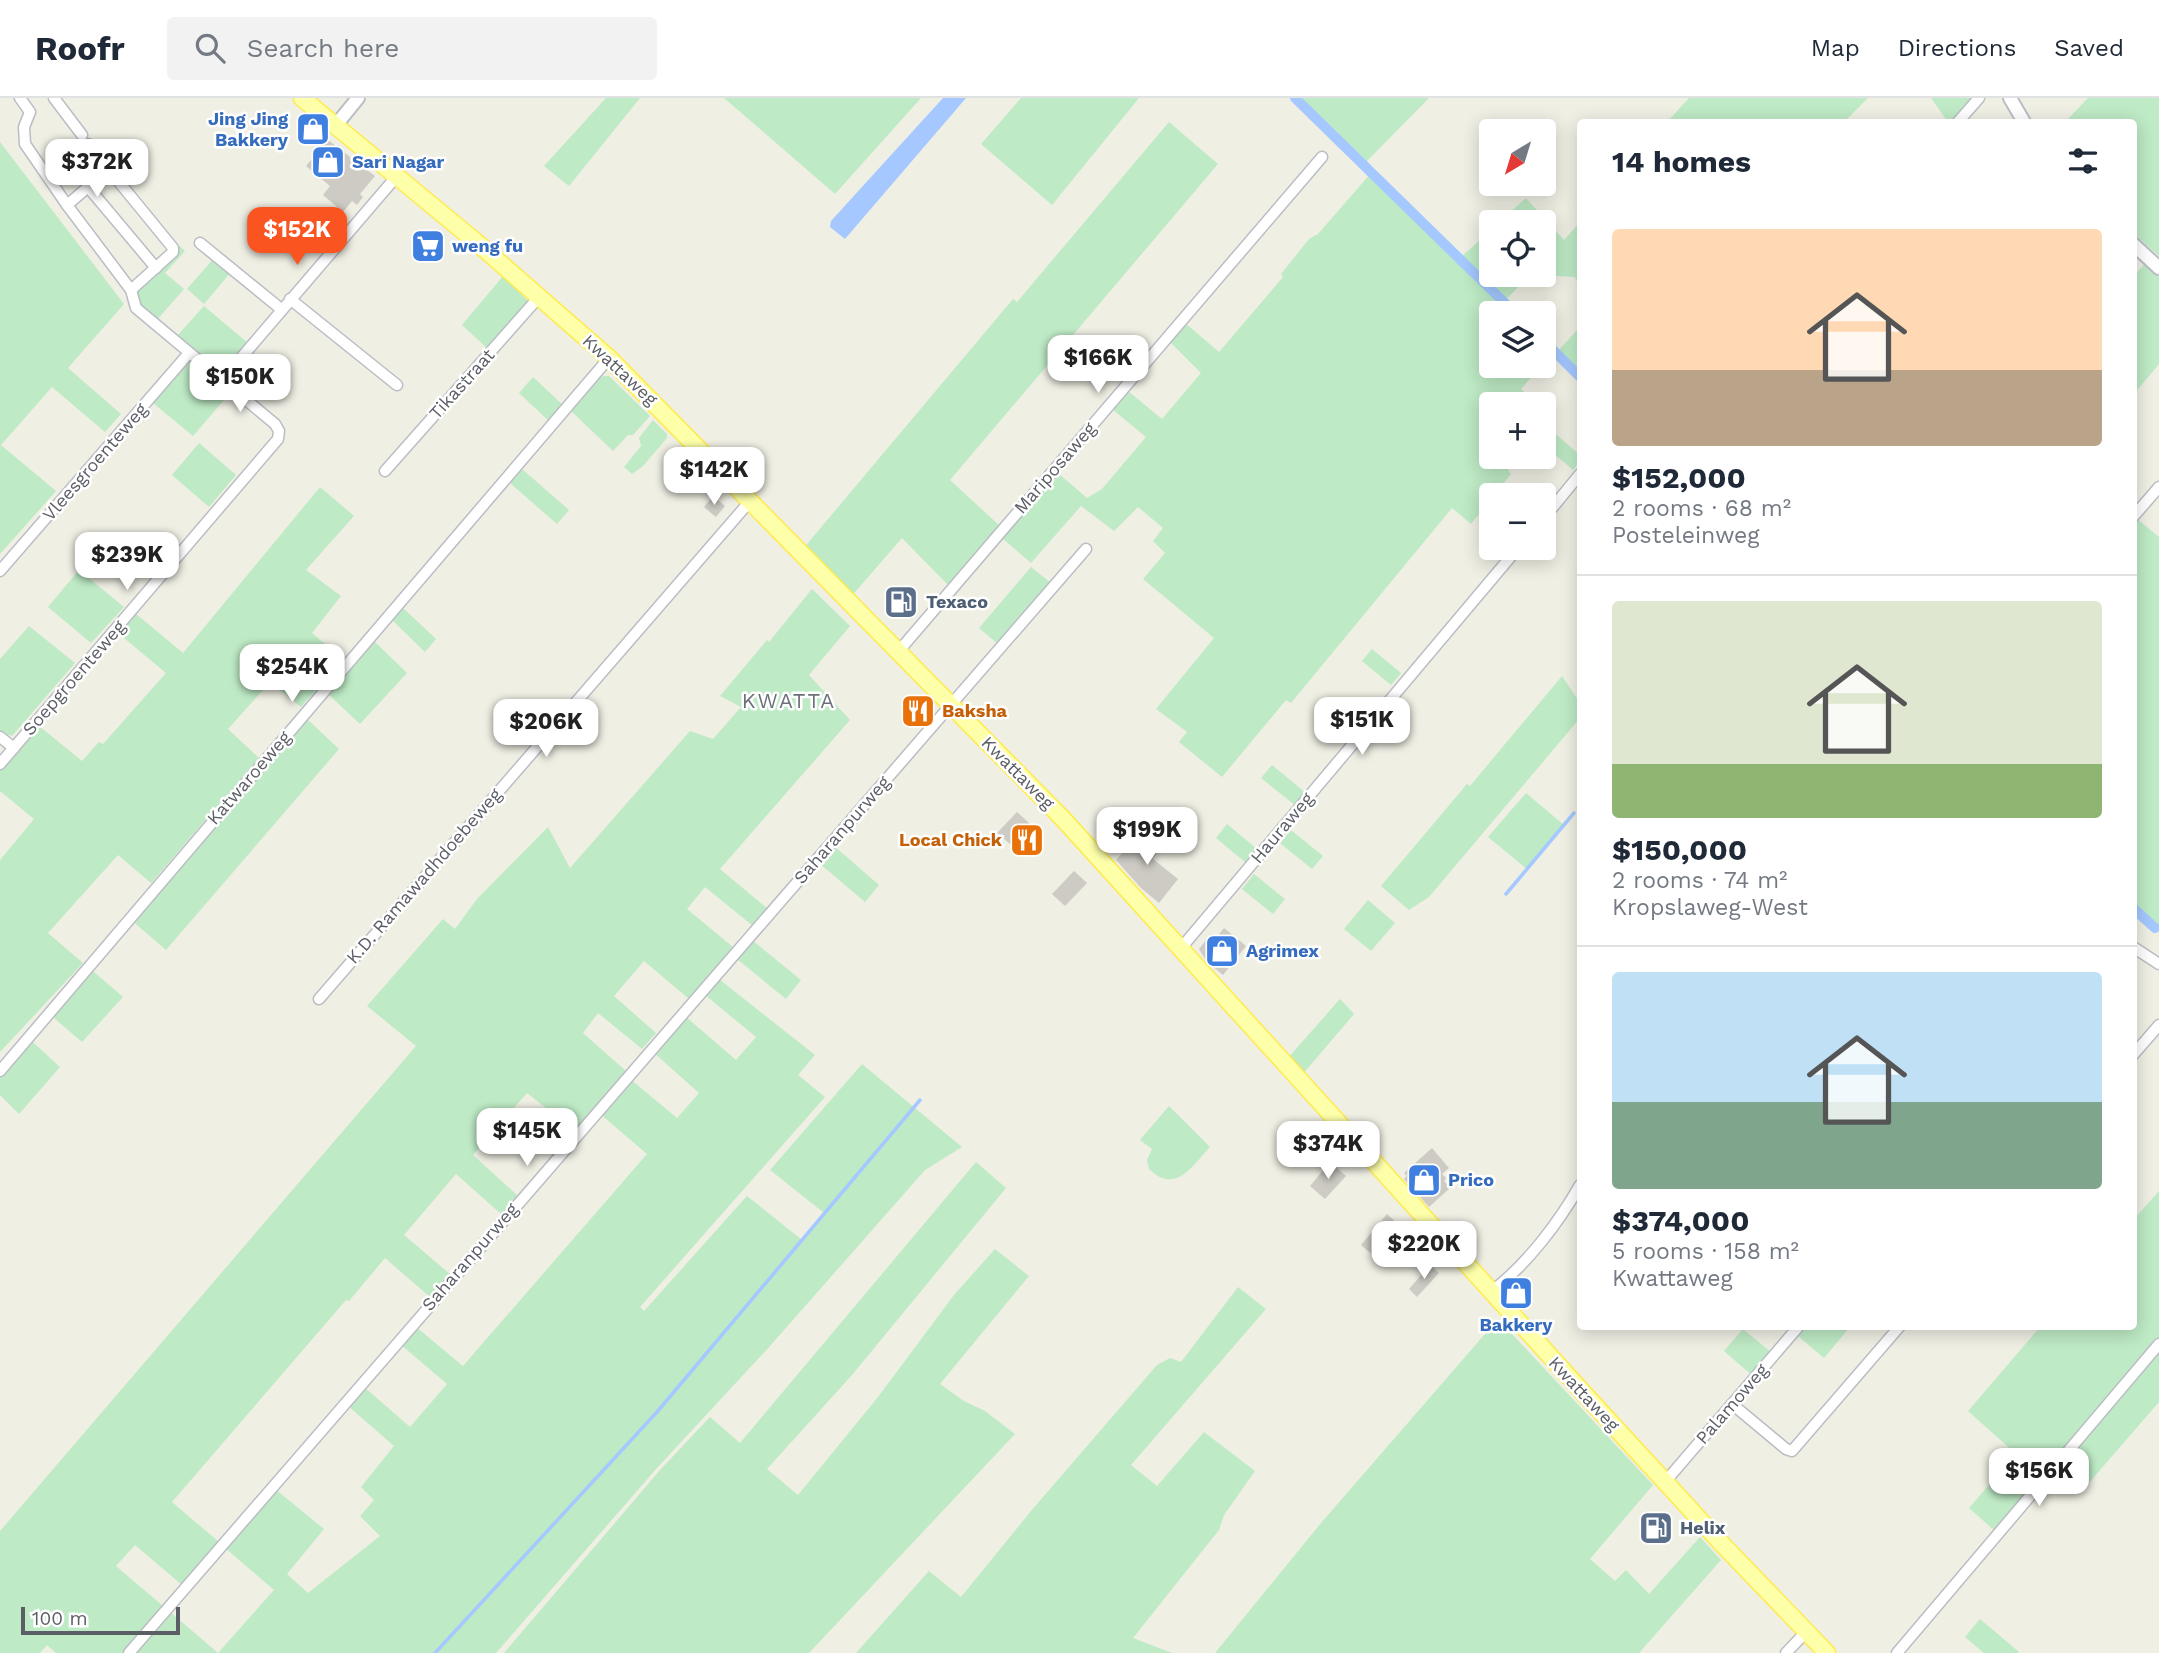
<!DOCTYPE html>
<html lang="en">
<head>
<meta charset="utf-8">
<style>
  body { margin:0; font-family:"Work Sans",sans-serif; background:#f2f2f3; color:#1f2937; height:100vh; display:flex; flex-direction:column; font-size:26px; white-space:nowrap }
  * { box-sizing:border-box; margin:0 }
  p { font-size:23px; color:#747a83 }
  .icon { flex:none; width:38px; height:38px; fill:none; stroke:currentColor; stroke-width:2; stroke-linecap:round; stroke-linejoin:round }
  .map { position:relative; flex:1; overflow:hidden }
  .drawer { position:absolute; left:1577px; top:21px; width:560px; height:1211px; display:flex; flex-direction:column; background:#fff; border-radius:7px; box-shadow:0 4px 18px #0003 }
  .drawer>* { flex:none }
  .needle { width:46px; rotate:218deg }
  .controls { position:absolute; left:1479px; top:21px; display:grid; gap:14px }
  .controls a { display:grid; place-items:center; width:77px; height:77px; border-radius:7px; background:#fff; box-shadow:0 4px 18px #0003; font-size:35px }
  .scale { position:absolute; left:21px; bottom:18px; width:159px; box-sizing:border-box; padding-left:7px; border:4px solid #5c5e66; border-top:0; font-size:19px; line-height:24px; white-space:nowrap; color:#5c5e66; -webkit-text-stroke:5px #fff; paint-order:stroke }
  .price { position:absolute; translate:-50% -60px; padding:0 16px; border-radius:14px; background:#fff; color:#222; font-size:23px; line-height:46px; filter:drop-shadow(0 2px 4px #0008) }
  .price::after { content:''; position:absolute; left:50%; top:42px; width:21px; height:16px; margin-left:-10px; background:inherit; clip-path:polygon(0 0,100% 0,50% 100%) }
  .price.selected { background:#fa5520; color:#fff }
  ul { padding:0; list-style:none }
  li { display:grid; align-content:center; gap:14px; height:371px; padding:0 35px }
  li+li { border-top:2px solid #e0e1e3 }
  li span { display:grid; place-items:center; height:217px; border-radius:7px; color:#555 }
  li>.icon { margin-inline-start:auto }
  span .icon { width:126px; height:126px; fill:#fffc; stroke-width:1 }
  li b { font-size:30px }
  h2 { display:flex; justify-content:space-between; align-items:center; height:84px; padding:0 35px; font-size:30px }
  header { display:flex; align-items:center; gap:42px; box-sizing:border-box; height:98px; padding:0 35px; background:#fff; border-bottom:2px solid #e0e1e3 }
  header strong { font-size:33px }
  nav { display:flex; gap:38px; margin-inline-start:auto; font-size:24px }
  .search { width:490px; height:63px; background:#f2f2f3; display:flex; align-items:center; gap:18px; box-sizing:border-box; padding:0 24px; border-radius:7px; color:#747a83; font-size:26px }
  .map>svg:first-child { display:block }
  .green { fill:#beeac5 }
  .water { fill:#a4c8ff }
  .lines { fill:none; stroke-linecap:round; stroke-linejoin:round }
  .stream { stroke:#a4c8ff; stroke-width:3.5 }
  .canal { stroke:#a4c8ff; stroke-width:10 }
  .building { fill:#cdcbc3 }
  .minor-casing { stroke:#bbbdc4; stroke-width:13 }
  .tertiary-casing { stroke:#bbbdc4; stroke-width:16 }
  .primary-casing { stroke:#ffeb4e; stroke-width:19 }
  .minor { stroke:#fff; stroke-width:10 }
  .tertiary { stroke:#fff; stroke-width:12 }
  .primary { stroke:#feffa9; stroke-width:16 }
  .labels { text-anchor:middle; stroke-width:5; stroke-linejoin:round; paint-order:stroke }
  .shop-label { font-size:18px; font-weight:bold; fill:#366cbe; stroke:#fff; text-anchor:start }
  .street-label { font-size:18px; fill:#5c5e66; stroke:#fff }
  .service-label { font-size:18px; font-weight:bold; fill:#4e5e75; stroke:#fff; text-anchor:start }
  .food-label { font-size:18px; font-weight:bold; fill:#c56008; stroke:#fff; text-anchor:start }
  .quarter-label { font-size:21px; letter-spacing:2px; fill:#6c7078; stroke:#fff }
</style>
</head>
<body>
<header>
<strong>Roofr</strong>
<div class="search"><svg class="icon" aria-label="search" viewBox="0 0 24 24"><circle cx="10" cy="10" r="6"/><path d="M15 15l6 6"/></svg>Search here</div>
<nav><a>Map</a><a>Directions</a><a>Saved</a></nav>
</header>
<div class="map">
<svg width="2159" height="1555" viewBox="0 0 2159 1555">
  <rect width="100%" height="100%" fill="#f0efe4"/>
  <g class="green">
    <path d="M 606,0 L 640,0 L 569,88 L 544,68 Z"/>
    <path d="M 724,0 L 921,0 L 835,96 Z"/>
    <path d="M 1021,0 L 1139,0 L 1052,107 L 981,46 Z"/>
    <path d="M 1295,0 L 1429,0 L 1363,67 Z"/>
    <path d="M 1689,0 L 1868,0 L 1844,24 L 1667,24 Z"/>
    <path d="M 1931,0 L 1974,0 L 1954,24 L 1948,24 Z"/>
    <path d="M 2088,0 L 2159,0 L 2159,158 L 2133,135 L 2133,24 L 2065,24 Z"/>
    <path d="M 1169,24 L 1218,66 L 950,382 L 1000,428 L 949,488 L 902,440 L 849,501 L 802,452 L 1013,201 L 1017,204 Z"/>
    <path d="M 0,44 L 124,206 L 68,270 L 121,316 L 105,334 L 52,289 L 1,347 L 56,393 L 0,456 Z"/>
    <path d="M 1371,75 L 1459,161 L 1491,132 L 1491,177 L 1530,177 L 1485,223 L 1491,229 L 1491,268 L 1532,268 L 1536,274 L 1521,291 L 1538,306 L 1491,306 L 1491,359 L 1519,359 L 1508,372 L 1511,376 L 1494,397 L 1491,397 L 1491,401 L 1471,426 L 1452,410 L 1291,605 L 1286,602 L 1222,679 L 1179,644 L 1187,634 L 1156,611 L 1214,540 L 1143,481 L 1165,455 L 1153,443 L 1163,430 L 1138,409 L 1114,433 L 1081,408 L 1031,465 L 1002,440 L 1058,375 L 1087,400 L 1102,391 L 1146,339 L 1112,311 L 1128,293 L 1162,321 L 1201,275 L 1169,243 L 1185,225 L 1219,254 L 1283,179 L 1281,176 L 1309,141 L 1318,136 Z"/>
    <path d="M 1526,100 L 1564,142 L 1580,124 L 1580,191 L 1575,179 L 1534,177 L 1544,177 L 1544,124 L 1499,124 Z"/>
    <path d="M 176,145 L 185,153 L 165,175 L 184,191 L 156,223 C 115,189 149,174 176,145 Z"/>
    <path d="M 214,160 L 231,174 L 204,206 L 187,191 Z"/>
    <path d="M 2147,163 L 2159,175 L 2159,266 L 2133,297 L 2133,179 Z"/>
    <path d="M 503,178 L 528,203 L 488,251 L 462,227 Z"/>
    <path d="M 204,208 L 248,245 L 230,265 L 220,270 L 177,238 Z"/>
    <path d="M 1580,229 L 1580,279 L 1556,255 Z"/>
    <path d="M 188,261 L 230,295 L 193,338 L 148,301 Z"/>
    <path d="M 604,278 L 609,278 L 650,318 L 633,337 L 628,337 L 613,353 L 570,312 L 597,281 Z"/>
    <path d="M 533,279 L 564,308 L 550,324 L 519,295 Z"/>
    <path d="M 653,322 L 667,336 L 667,340 L 643,368 L 632,376 L 624,369 L 641,348 L 639,340 Z"/>
    <path d="M 1551,332 L 1580,357 L 1580,363 L 1573,372 L 1544,347 L 1544,341 Z"/>
    <path d="M 199,345 L 236,377 L 209,409 L 172,377 Z"/>
    <path d="M 522,371 L 569,412 L 557,426 L 510,385 Z"/>
    <path d="M 320,389 L 354,418 L 306,472 L 341,498 L 312,535 L 343,561 L 301,609 L 270,584 L 228,631 L 259,660 L 151,785 L 118,757 L 48,835 L 83,865 L 0,954 L 0,762 L 34,721 L 0,693 L 0,662 L 33,623 L 82,663 L 99,644 L 103,646 L 166,575 L 118,535 L 135,515 L 183,555 Z"/>
    <path d="M 2137,421 L 2159,439 L 2159,827 L 2155,830 L 2133,810 L 2133,426 Z"/>
    <path d="M 1031,469 L 1051,485 L 998,546 L 979,530 Z"/>
    <path d="M 79,472 L 124,509 L 91,545 L 48,509 Z"/>
    <path d="M 812,491 L 850,528 L 809,577 L 850,622 L 720,771 L 768,811 L 753,828 L 705,789 L 687,811 L 733,849 L 689,901 L 644,863 L 614,898 L 656,935 L 642,951 L 598,915 L 583,935 L 626,973 L 574,1032 L 527,995 L 473,1057 L 517,1097 L 501,1116 L 456,1076 L 404,1137 L 450,1176 L 430,1199 L 385,1160 L 349,1203 L 346,1202 L 172,1404 L 219,1444 L 182,1487 L 135,1447 L 116,1468 L 163,1508 L 123,1555 L 56,1555 L 47,1547 L 40,1555 L 0,1555 L 0,1433 L 416,948 L 367,908 L 443,821 L 455,831 L 477,801 L 548,729 L 570,770 L 690,633 L 713,641 L 741,609 L 720,598 L 767,542 L 769,544 Z"/>
    <path d="M 402,509 L 436,541 L 425,554 L 391,521 Z"/>
    <path d="M 29,528 L 75,565 L 12,638 L 0,634 L 0,561 Z"/>
    <path d="M 373,542 L 407,575 L 360,626 L 327,595 Z"/>
    <path d="M 1372,551 L 1401,575 L 1391,587 L 1362,563 Z"/>
    <path d="M 1562,578 L 1580,605 L 1580,620 L 1429,799 L 1409,812 L 1381,788 L 1467,686 L 1470,688 Z"/>
    <path d="M 305,619 L 339,651 L 166,852 L 130,821 Z"/>
    <path d="M 1272,667 L 1307,696 L 1296,708 L 1261,680 Z"/>
    <path d="M 1526,695 L 1564,727 L 1527,771 L 1488,739 Z"/>
    <path d="M 1227,726 L 1257,751 L 1246,765 L 1216,740 Z"/>
    <path d="M 1291,732 L 1323,758 L 1312,771 L 1280,745 Z"/>
    <path d="M 834,748 L 879,787 L 865,804 L 819,765 Z"/>
    <path d="M 1254,776 L 1285,801 L 1273,816 L 1242,791 Z"/>
    <path d="M 1368,802 L 1395,825 L 1371,853 L 1344,831 Z"/>
    <path d="M 752,842 L 801,882 L 786,901 L 737,861 Z"/>
    <path d="M 87,868 L 123,899 L 82,944 L 47,914 Z"/>
    <path d="M 719,881 L 815,957 L 798,977 L 825,999 L 640,1209 L 644,1213 L 747,1098 L 802,1142 L 824,1115 L 770,1072 L 862,966 L 962,1049 L 925,1072 L 770,1248 L 657,1370 L 496,1555 L 138,1555 L 136,1553 L 169,1513 L 218,1555 L 274,1492 L 225,1450 L 275,1391 L 324,1431 L 287,1476 L 308,1495 L 380,1438 L 360,1418 L 374,1402 L 361,1389 L 394,1348 L 347,1307 L 363,1288 L 410,1329 L 447,1286 L 400,1246 L 415,1228 L 463,1268 L 647,1056 L 599,1015 L 629,980 L 677,1020 L 699,995 L 653,954 L 685,918 L 736,962 L 756,939 L 705,897 Z"/>
    <path d="M 1340,901 L 1354,916 L 1302,977 L 1287,961 Z"/>
    <path d="M 26,938 L 60,969 L 19,1016 L 0,997 L 0,968 Z"/>
    <path d="M 1169,1008 L 1210,1049 C 1192,1068 1176,1097 1149,1071 L 1147,1062 L 1152,1051 L 1140,1042 Z"/>
    <path d="M 976,1064 L 1006,1090 L 852,1277 L 767,1371 L 798,1397 L 878,1299 L 954,1197 L 995,1151 L 1029,1178 L 940,1286 L 964,1303 L 985,1313 L 1015,1336 L 809,1555 L 504,1555 L 660,1372 L 710,1319 L 740,1345 Z"/>
    <path d="M 2159,1093 L 2159,1304 L 2081,1394 L 2049,1369 L 1995,1433 L 1969,1410 L 2016,1356 L 1968,1313 L 2040,1229 L 2133,1228 L 2133,1122 Z"/>
    <path d="M 1238,1189 L 1266,1211 L 1131,1367 L 1157,1388 L 1204,1334 L 1255,1373 L 1224,1417 L 1219,1432 L 1133,1540 L 1172,1555 L 856,1555 L 929,1473 L 961,1499 L 1031,1413 L 1157,1267 L 1170,1260 L 1181,1264 Z"/>
    <path d="M 1498,1221 L 1653,1387 L 1590,1461 L 1615,1483 L 1626,1472 L 1649,1496 L 1700,1439 L 1721,1462 L 1639,1555 L 1215,1555 L 1321,1425 Z"/>
    <path d="M 1806,1229 L 1806,1228 L 1850,1229 L 1824,1260 L 1798,1238 Z"/>
    <path d="M 1743,1231 L 1772,1255 L 1753,1278 L 1724,1253 Z"/>
    <path d="M 1980,1521 L 2019,1554 L 2018,1555 L 1984,1555 L 1965,1539 Z"/>
  </g>
  <path class="water" d="M 943,0 L 966,0 L 845,141 L 830,129 L 831,123 Z"/>
  <g class="lines">
    <g class="stream">
      <path d="M 1506,796 L 1574,715"/>
      <path d="M 435,1555 L 657,1314 L 920,1002"/>
    </g>
    <g class="canal">
      <path d="M 1295,0 L 1515,215"/>
      <path d="M 1544,243 L 1580,279"/>
      <path d="M 2133,810 L 2155,830"/>
    </g>
  </g>
  <g class="building">
    <path d="M 328,42 L 375,78 L 360,96 L 363,99 L 357,107 L 352,103 L 343,114 L 323,97 L 330,88 L 306,68 Z"/>
    <path d="M 713,398 L 725,408 L 716,419 L 704,409 Z"/>
    <path d="M 1017,714 L 1041,736 L 1022,756 L 997,735 Z"/>
    <path d="M 1141,733 L 1162,747 L 1153,761 L 1178,781 L 1159,805 L 1141,790 L 1116,762 Z"/>
    <path d="M 1074,773 L 1087,785 L 1065,808 L 1052,796 Z"/>
    <path d="M 1224,830 L 1246,848 L 1223,877 L 1207,864 L 1199,851 L 1211,836 L 1216,840 Z"/>
    <path d="M 1432,1050 L 1449,1070 L 1442,1076 L 1446,1080 L 1444,1083 L 1450,1090 L 1429,1109 L 1404,1081 L 1407,1078 L 1404,1075 Z"/>
    <path d="M 1330,1064 L 1346,1078 L 1325,1101 L 1310,1088 Z"/>
    <path d="M 1387,1116 L 1423,1149 L 1408,1163 L 1394,1147 L 1380,1163 L 1361,1147 Z"/>
    <path d="M 1430,1167 L 1439,1175 L 1417,1199 L 1409,1191 Z"/>
    <path d="M 1657,1414 L 1672,1429 L 1655,1447 L 1639,1431 Z"/>
  </g>
  <g class="lines">
    <g class="minor-casing">
      <g id="minor">
        <path d="M 54,0 L 82,37"/>
        <path d="M 1958,24 L 1979,0"/>
        <path d="M 88,46 L 173,150 L 173,154 L 131,192"/>
        <path d="M 88,89 L 156,170"/>
        <path d="M 67,107 L 108,72"/>
        <path d="M 200,145 L 281,211"/>
        <path d="M 290,201 L 397,287"/>
        <path d="M 223,281 L 396,79"/>
        <path d="M 385,373 L 539,199"/>
        <path d="M 2133,419 L 2159,389"/>
        <path d="M 1544,420 L 1580,376"/>
        <path d="M 0,473 L 189,255"/>
        <path d="M 898,554 L 1322,59"/>
        <path d="M 0,639 L 14,650"/>
        <path d="M 0,666 L 278,341 L 279,333 L 275,326 L 136,210 L 131,192 L 67,107 L 25,46 L 24,29 L 30,14 L 20,0"/>
        <path d="M 1182,849 L 1518,450"/>
        <path d="M 2133,849 L 2159,866"/>
        <path d="M 319,901 L 751,402"/>
        <path d="M 2133,957 L 2159,927"/>
        <path d="M 0,973 L 609,260"/>
        <path d="M 1491,1194 C 1526,1167 1558,1126 1580,1087"/>
        <path d="M 1732,1306 L 1786,1351 L 1792,1353 L 1900,1228"/>
        <path d="M 1665,1384 L 1799,1228"/>
        <path d="M 129,1555 L 1086,451"/>
        <path d="M 1786,1555 L 1806,1534"/>
        <path d="M 1897,1555 L 2159,1246"/>
      </g>
    </g>
    <g class="tertiary-casing">
      <g id="tertiary">
        <path d="M 2010,0 L 2024,24"/>
        <path d="M 336,27 L 358,0"/>
        <path d="M 2133,146 L 2159,170"/>
      </g>
    </g>
    <g class="primary-casing">
      <path id="primary" d="M 302,0 L 475,143 L 609,260 L 1064,722 L 1579,1290 L 1723,1447 L 1827,1555"/>
    </g>
    <use href="#minor" class="minor"/>
    <use href="#tertiary" class="tertiary"/>
    <use href="#primary" class="primary"/>
  </g>
  <defs>
    <g id="shop-square" transform="scale(1.75)"><rect x="-9" y="-9" width="18" height="18" rx="4" fill="#3f7fe0" stroke="#fff"/><path d="M-5-2.5h2.3a2.7 3.5 0 0 1 5.4 0H5L5.5 6h-11ZM-1.5-2.5h3a1.5 2.3 0 0 0-3 0Z" fill="#fff"/></g>
    <g id="supermarket-square" transform="scale(1.75)"><rect x="-9" y="-9" width="18" height="18" rx="4" fill="#3f7fe0" stroke="#fff"/><path d="M-6-5.5h2.5l.6 2H6L4.5 2H-2.5L-4.4-4H-6ZM-1.5 3.2a1.3 1.3 0 1 0 .1 0ZM3 3.2a1.3 1.3 0 1 0 .1 0Z" fill="#fff"/></g>
    <g id="fuel-square" transform="scale(1.75)"><rect x="-9" y="-9" width="18" height="18" rx="4" fill="#5c6f8a" stroke="#fff"/><path d="M-5.5-6h7V0h2V4h1.3V-2.5L3-4.5l.8-.8L6-3V5H2.5V1h-1V6h-7ZM-4.2-4.7v3.2H.2V-4.7Z" fill="#fff"/></g>
    <g id="restaurant-square" transform="scale(1.75)"><rect x="-9" y="-9" width="18" height="18" rx="4" fill="#e8710a" stroke="#fff"/><path d="M-5-6h1v4h1v-4h1v4h1v-4h1v5L-1.5 .5V6h-2V.5L-5-1ZM5-6V6H3V1.5H1.5Q1.5-4 5-6Z" fill="#fff"/></g>
  </defs>
  <g fill-rule="evenodd">
    <use href="#shop-square" x="313" y="31"/>
    <use href="#shop-square" x="328" y="64"/>
    <use href="#supermarket-square" x="428" y="148"/>
    <use href="#fuel-square" x="901" y="504"/>
    <use href="#restaurant-square" x="918" y="613"/>
    <use href="#restaurant-square" x="1027" y="742"/>
    <use href="#shop-square" x="1222" y="853"/>
    <use href="#shop-square" x="1424" y="1082"/>
    <use href="#shop-square" x="1516" y="1195"/>
    <use href="#fuel-square" x="1656" y="1430"/>
  </g>
  <g class="labels">
    <g class="shop-label">
      <text x="288" y="27" text-anchor="end">Jing Jing<tspan x="288" dy="21">Bakkery</tspan></text>
      <text x="352" y="70">Sari Nagar</text>
      <text x="452" y="154">weng fu</text>
      <text x="1246" y="859">Agrimex</text>
      <text x="1448" y="1088">Prico</text>
      <text x="1516" y="1233" text-anchor="middle">Bakkery</text>
    </g>
    <g class="street-label">
      <text transform="translate(620 272) rotate(43)" y="6">Kwattaweg</text>
      <text transform="translate(462 286) rotate(-48)" y="6">Tikastraat</text>
      <text transform="translate(95 364) rotate(-49)" y="6">Vleesgroenteweg</text>
      <text transform="translate(1055 370) rotate(-49)" y="6">Mariposaweg</text>
      <text transform="translate(74 580) rotate(-49)" y="6">Soepgroenteweg</text>
      <text transform="translate(1018 675) rotate(45)" y="6">Kwattaweg</text>
      <text transform="translate(249 680) rotate(-49)" y="6">Katwaroeweg</text>
      <text transform="translate(1282 730) rotate(-50)" y="6">Hauraweg</text>
      <text transform="translate(842 732) rotate(-49)" y="6">Saharanpurweg</text>
      <text transform="translate(424 778) rotate(-49)" y="6">K.D. Ramawadhdoebeweg</text>
      <text transform="translate(470 1159) rotate(-49)" y="6">Saharanpurweg</text>
      <text transform="translate(1584 1296) rotate(47)" y="6">Kwattaweg</text>
      <text transform="translate(1732 1306) rotate(-49)" y="6">Palamoweg</text>
    </g>
    <g class="service-label">
      <text x="926" y="510">Texaco</text>
      <text x="1680" y="1436">Helix</text>
    </g>
    <g class="food-label">
      <text x="942" y="619">Baksha</text>
      <text x="1002" y="748" text-anchor="end">Local Chick</text>
    </g>
    <g class="quarter-label">
      <text x="789" y="610">KWATTA</text>
    </g>
  </g>
</svg>
<div class="controls">
<a><svg class="needle" viewBox="-14 -14 28 28"><path d="M0-13l5 13h-10z" fill="#e53935"/><path d="M0 13l5-13h-10z" fill="#747a83"/></svg></a>
<a><svg class="icon" aria-label="locate" viewBox="0 0 24 24"><circle cx="12" cy="12" r="6"/><path d="M12 2v4M12 18v4M2 12h4M18 12h4"/></svg></a>
<a><svg class="icon" aria-label="layers" viewBox="0 0 24 24"><path d="M12 4l9 5-9 5-9-5zM3 14l9 5 9-5"/></svg></a>
<a>+</a>
<a>−</a>
</div>
<div class="scale">100 m</div>
<b class="price" style="left:97px;top:101px">$372K</b>
<b class="price selected" style="left:297px;top:169px">$152K</b>
<b class="price" style="left:1098px;top:297px">$166K</b>
<b class="price" style="left:240px;top:316px">$150K</b>
<b class="price" style="left:714px;top:409px">$142K</b>
<b class="price" style="left:127px;top:494px">$239K</b>
<b class="price" style="left:292px;top:606px">$254K</b>
<b class="price" style="left:1362px;top:659px">$151K</b>
<b class="price" style="left:546px;top:661px">$206K</b>
<b class="price" style="left:1147px;top:769px">$199K</b>
<b class="price" style="left:527px;top:1070px">$145K</b>
<b class="price" style="left:1328px;top:1083px">$374K</b>
<b class="price" style="left:1424px;top:1183px">$220K</b>
<b class="price" style="left:2039px;top:1410px">$156K</b>
<section class="drawer">
<h2>14 homes<svg class="icon" aria-label="filters" viewBox="0 0 24 24"><path d="M4 7h16M4 17h16"/><circle cx="9" cy="7" r="2"/><circle cx="15" cy="17" r="2"/></svg></h2>
<ul>
<li><span style="background:linear-gradient(#ffd9b3 65%,#b9a48a 0)"><svg class="icon" aria-label="home" viewBox="0 0 24 24"><path d="M3 11l9-7 9 7M6 9v11h12V9"/></svg></span><div><b>$152,000</b><p>2 rooms · 68 m²</p><p>Posteleinweg</p></div></li>
<li><span style="background:linear-gradient(#dfe7d0 75%,#8fb573 0)"><svg class="icon" aria-label="home" viewBox="0 0 24 24"><path d="M3 11l9-7 9 7M6 9v11h12V9"/></svg></span><div><b>$150,000</b><p>2 rooms · 74 m²</p><p>Kropslaweg-West</p></div></li>
<li><span style="background:linear-gradient(#bfe0f5 60%,#7fa58c 0)"><svg class="icon" aria-label="home" viewBox="0 0 24 24"><path d="M3 11l9-7 9 7M6 9v11h12V9"/></svg></span><div><b>$374,000</b><p>5 rooms · 158 m²</p><p>Kwattaweg</p></div></li>
</ul>
</section>
</div>
</body>
</html>
